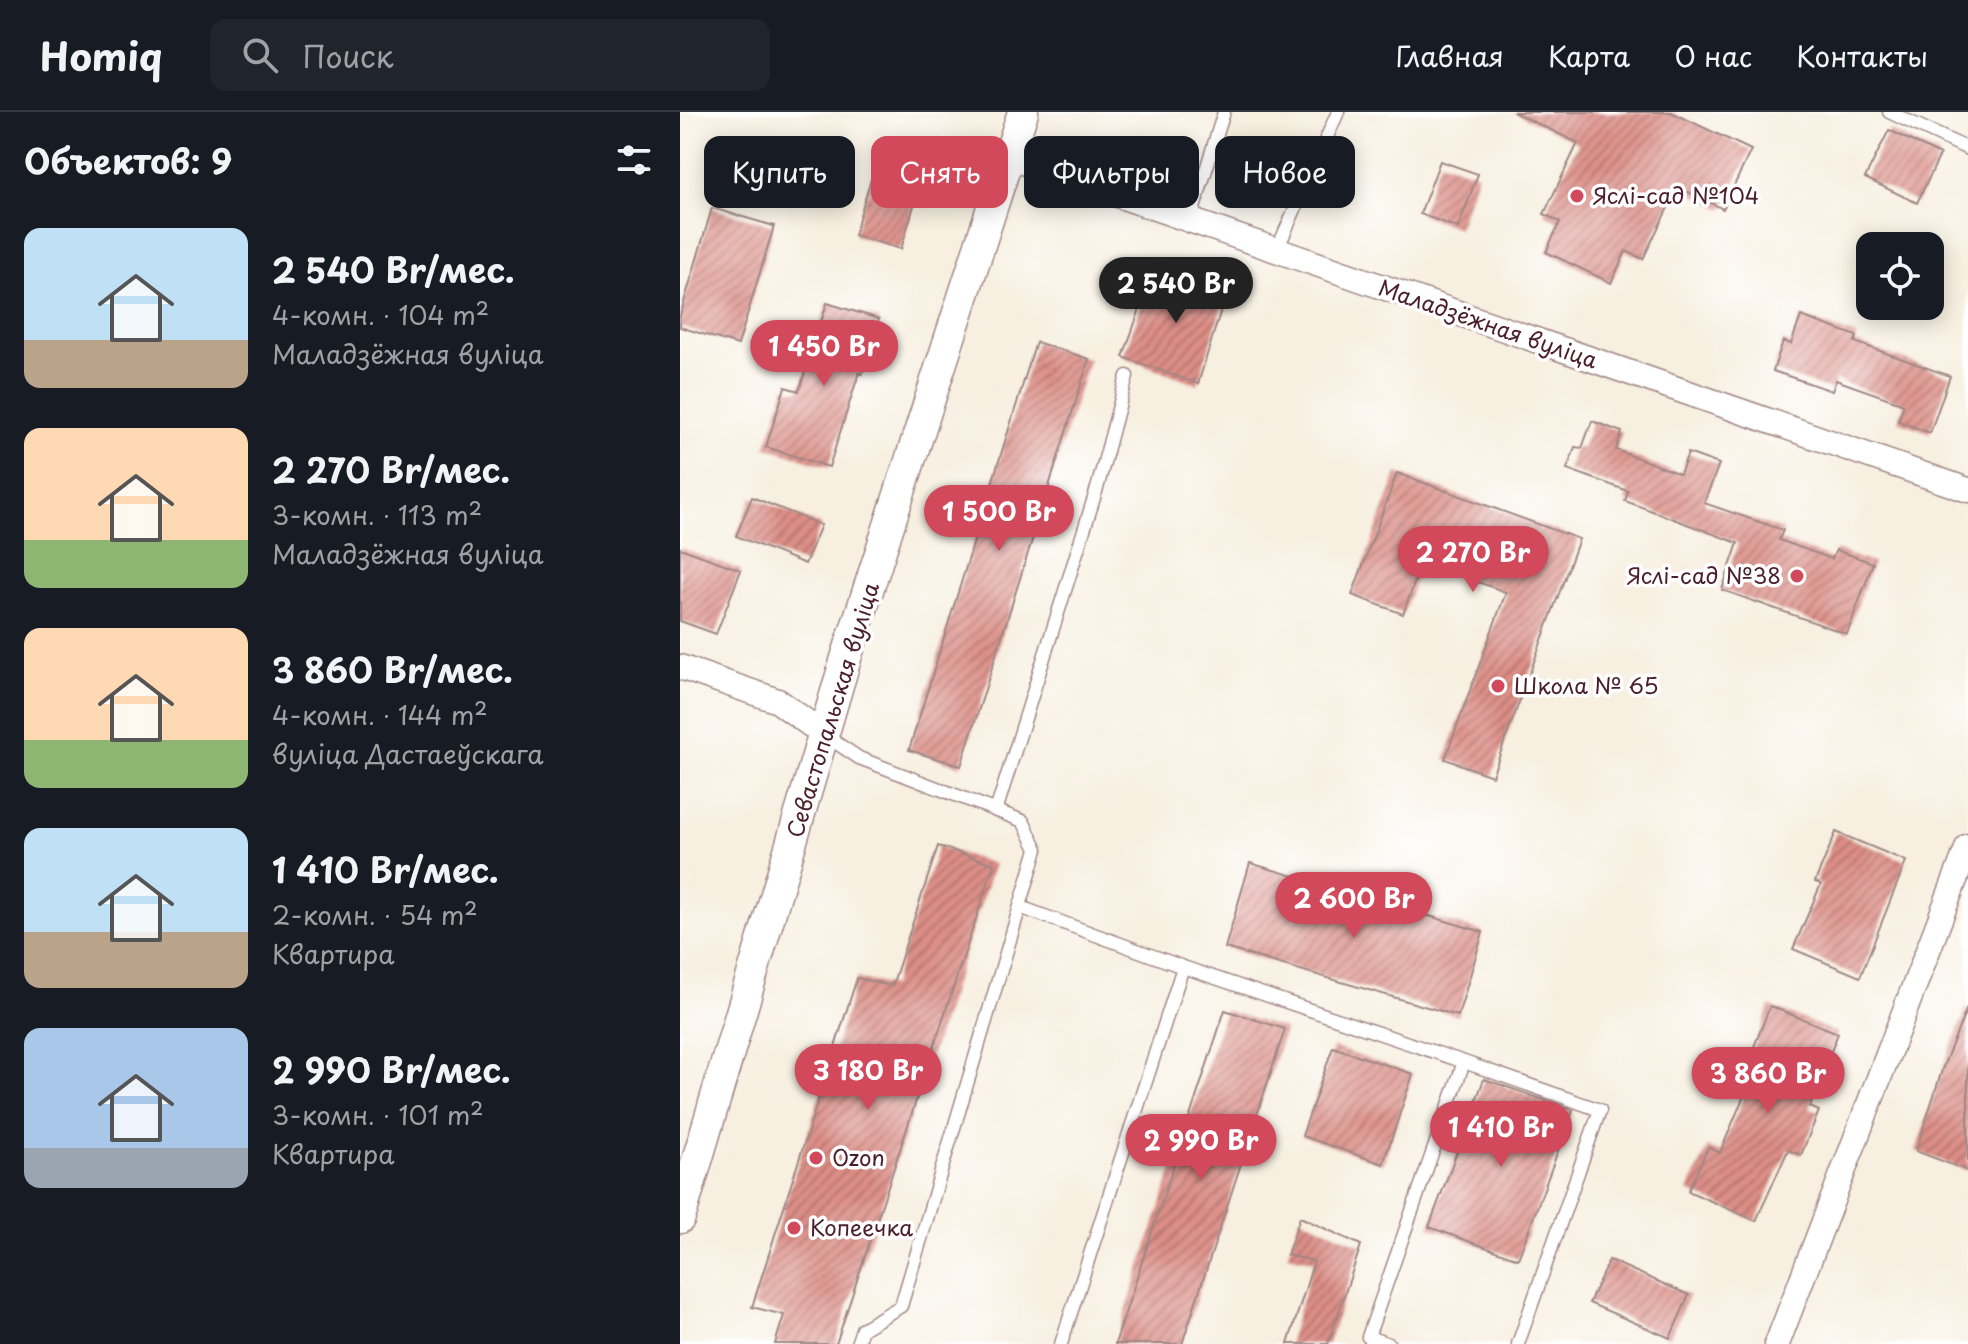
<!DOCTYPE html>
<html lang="ru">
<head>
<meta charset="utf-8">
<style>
  body { margin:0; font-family:"Playpen Sans",sans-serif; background:#20242c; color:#f1f3f6; height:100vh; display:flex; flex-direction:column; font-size:30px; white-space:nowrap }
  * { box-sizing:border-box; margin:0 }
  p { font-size:26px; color:#9ea1a6 }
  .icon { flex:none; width:44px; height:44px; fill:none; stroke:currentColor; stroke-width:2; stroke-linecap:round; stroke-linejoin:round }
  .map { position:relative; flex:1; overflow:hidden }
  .panel { display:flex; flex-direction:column; background:#171b24; width:680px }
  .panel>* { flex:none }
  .guide { position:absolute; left:24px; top:24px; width:760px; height:72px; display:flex; gap:16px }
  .controls { position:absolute; left:1176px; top:120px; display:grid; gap:16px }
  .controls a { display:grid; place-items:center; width:88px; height:88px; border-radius:16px; background:#171b24; box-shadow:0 4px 20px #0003; font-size:40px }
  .price { position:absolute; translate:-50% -68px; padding:0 18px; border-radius:28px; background:#d1495b; color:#fff; font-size:26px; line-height:52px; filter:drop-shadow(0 2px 4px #0008) }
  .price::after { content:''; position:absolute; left:50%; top:48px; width:24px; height:18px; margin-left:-12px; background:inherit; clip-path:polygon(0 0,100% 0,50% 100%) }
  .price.current { background:#222; color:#fff }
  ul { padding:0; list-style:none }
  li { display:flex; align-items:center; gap:24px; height:200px; padding:0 24px }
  li span { display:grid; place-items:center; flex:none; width:224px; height:160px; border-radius:16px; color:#555 }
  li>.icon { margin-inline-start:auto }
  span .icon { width:96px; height:96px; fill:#fffc; stroke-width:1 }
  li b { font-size:34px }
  h2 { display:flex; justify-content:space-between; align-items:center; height:96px; padding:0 24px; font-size:34px }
  .chip { padding:0 28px; border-radius:16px; background:#171b24; box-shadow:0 4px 20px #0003; font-size:28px; line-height:72px }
  .chip.current { background:#d1495b; color:#fff }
  header { display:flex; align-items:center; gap:48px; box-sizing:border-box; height:112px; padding:0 40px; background:#171b24; border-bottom:2px solid #363941 }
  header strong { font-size:38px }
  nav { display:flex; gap:44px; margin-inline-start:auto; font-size:28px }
  .search { width:560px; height:72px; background:#20242c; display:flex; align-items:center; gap:20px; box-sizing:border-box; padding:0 28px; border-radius:16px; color:#9ea1a6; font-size:30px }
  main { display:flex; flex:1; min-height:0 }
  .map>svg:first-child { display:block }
  .building { fill:url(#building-hatch) }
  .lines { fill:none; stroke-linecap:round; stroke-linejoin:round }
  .service-casing { stroke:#a08785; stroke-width:15 }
  .minor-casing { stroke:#a08785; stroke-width:27 }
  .tertiary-casing { stroke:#a08785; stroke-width:33 }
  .service { stroke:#fff; stroke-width:12 }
  .minor { stroke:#fff; stroke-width:24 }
  .tertiary { stroke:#fff; stroke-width:30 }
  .poi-dot { fill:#d1495b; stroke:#fff; stroke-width:3 }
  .labels { text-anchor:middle; stroke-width:7; stroke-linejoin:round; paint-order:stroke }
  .poi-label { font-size:22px; fill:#4a1f2b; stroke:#fff; text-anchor:start }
  .street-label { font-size:22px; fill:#4a1f2b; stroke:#fff }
</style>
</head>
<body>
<header>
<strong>Homiq</strong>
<div class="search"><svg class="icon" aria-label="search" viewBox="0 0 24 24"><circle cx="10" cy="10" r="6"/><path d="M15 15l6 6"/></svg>Поиск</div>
<nav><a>Главная</a><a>Карта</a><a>О нас</a><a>Контакты</a></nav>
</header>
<main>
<section class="panel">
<h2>Объектов: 9<svg class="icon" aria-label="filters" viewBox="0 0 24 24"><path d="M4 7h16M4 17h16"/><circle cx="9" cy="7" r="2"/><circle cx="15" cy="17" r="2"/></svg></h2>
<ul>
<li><span style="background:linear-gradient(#bfe0f5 70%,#b9a48a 0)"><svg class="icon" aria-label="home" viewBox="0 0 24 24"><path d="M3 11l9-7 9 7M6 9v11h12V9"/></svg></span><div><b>2 540 Br/мес.</b><p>4-комн. · 104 m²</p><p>Маладзёжная вуліца</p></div></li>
<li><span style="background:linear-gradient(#ffd9b3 70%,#8fb573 0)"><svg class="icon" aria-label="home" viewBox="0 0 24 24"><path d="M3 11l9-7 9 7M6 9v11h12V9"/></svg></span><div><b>2 270 Br/мес.</b><p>3-комн. · 113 m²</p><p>Маладзёжная вуліца</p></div></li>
<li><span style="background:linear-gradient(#ffd9b3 70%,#8fb573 0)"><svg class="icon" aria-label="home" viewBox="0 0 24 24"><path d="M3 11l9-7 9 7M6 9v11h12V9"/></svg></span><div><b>3 860 Br/мес.</b><p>4-комн. · 144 m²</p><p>вуліца Дастаеўскага</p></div></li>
<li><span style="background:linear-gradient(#bfe0f5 65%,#b9a48a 0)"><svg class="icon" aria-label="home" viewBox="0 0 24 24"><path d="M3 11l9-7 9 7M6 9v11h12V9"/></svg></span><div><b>1 410 Br/мес.</b><p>2-комн. · 54 m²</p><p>Квартира</p></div></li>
<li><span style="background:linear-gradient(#a9c7e8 75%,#9aa5b1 0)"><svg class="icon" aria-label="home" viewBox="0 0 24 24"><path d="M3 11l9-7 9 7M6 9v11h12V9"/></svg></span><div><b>2 990 Br/мес.</b><p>3-комн. · 101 m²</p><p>Квартира</p></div></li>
</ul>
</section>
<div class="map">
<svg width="1288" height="1232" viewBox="0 0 1288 1232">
  <defs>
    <pattern id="building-hatch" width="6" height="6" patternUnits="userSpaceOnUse" patternTransform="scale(2)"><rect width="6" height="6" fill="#dc8e86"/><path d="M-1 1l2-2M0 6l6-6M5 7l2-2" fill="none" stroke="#b4736e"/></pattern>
  </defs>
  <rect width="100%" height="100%" fill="#fff"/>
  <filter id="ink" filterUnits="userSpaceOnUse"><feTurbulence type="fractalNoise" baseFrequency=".0125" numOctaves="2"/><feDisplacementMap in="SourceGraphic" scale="16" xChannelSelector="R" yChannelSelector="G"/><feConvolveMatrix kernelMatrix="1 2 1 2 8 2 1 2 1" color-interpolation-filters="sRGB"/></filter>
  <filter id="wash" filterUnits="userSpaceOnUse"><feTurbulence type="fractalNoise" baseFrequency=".006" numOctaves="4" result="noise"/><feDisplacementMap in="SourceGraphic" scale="32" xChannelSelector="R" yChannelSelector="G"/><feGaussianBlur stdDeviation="1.8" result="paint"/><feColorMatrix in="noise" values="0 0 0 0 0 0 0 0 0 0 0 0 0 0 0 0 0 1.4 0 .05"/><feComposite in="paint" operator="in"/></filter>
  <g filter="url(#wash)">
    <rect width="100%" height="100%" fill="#f7efdf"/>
    <g id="blocks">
      <g class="building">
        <path d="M 833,0 L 991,0 L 1071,38 L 1043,97 L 998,75 L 963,147 L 946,139 L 931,171 L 866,140 L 880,110 L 864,102 L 898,31 Z"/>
        <path d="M 1209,18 L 1260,43 L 1237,91 L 1185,66 Z"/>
        <path d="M 760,49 L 798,62 L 778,116 L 740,102 Z"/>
        <path d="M 191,67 L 238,80 L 221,137 L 174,123 Z"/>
        <path d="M 32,96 L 94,114 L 58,233 L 0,215 L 0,204 Z"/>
        <path d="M 474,157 L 547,178 L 518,272 L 443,245 Z"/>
        <path d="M 147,191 L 199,207 L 182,262 L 179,261 L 149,355 L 86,335 L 105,275 L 119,279 Z"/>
        <path d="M 1121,204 L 1177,224 L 1175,230 L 1270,264 L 1250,321 L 1218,309 L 1224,292 L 1156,268 L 1152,279 L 1093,259 L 1103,229 L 1111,232 Z"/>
        <path d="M 356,230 L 409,247 L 281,654 L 229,638 Z"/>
        <path d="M 912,309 L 942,320 L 936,338 L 1000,362 L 1008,341 L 1039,352 L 1024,391 L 1103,418 L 1099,428 L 1152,447 L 1156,438 L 1193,451 L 1167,522 L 1042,478 L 1058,431 L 945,389 L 948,379 L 887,357 L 895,335 L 902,336 Z"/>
        <path d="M 717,361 L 899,427 L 812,664 L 765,647 L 826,480 L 742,450 L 723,502 L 672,483 Z"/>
        <path d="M 72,385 L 141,413 L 125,452 L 56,424 Z"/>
        <path d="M 0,436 L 61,458 L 36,522 L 0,509 Z"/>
        <path d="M 1156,720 L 1226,749 L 1180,865 L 1113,837 L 1141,772 L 1135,770 Z"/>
        <path d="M 258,734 L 314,752 L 156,1232 L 95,1232 L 104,1203 L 72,1195 L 177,866 L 212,874 Z"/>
        <path d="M 570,751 L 803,820 L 778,904 L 545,836 Z"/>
        <path d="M 1090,894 L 1158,921 L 1130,995 L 1139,999 L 1121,1043 L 1108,1038 L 1076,1109 L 1008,1079 L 1028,1035 L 1040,1041 L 1081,943 L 1072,940 Z"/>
        <path d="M 1287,896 L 1288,897 L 1288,1059 L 1236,1039 L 1264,952 Z"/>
        <path d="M 545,898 L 605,917 L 502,1232 L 435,1232 Z"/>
        <path d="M 653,935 L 733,962 L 703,1052 L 622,1024 Z"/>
        <path d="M 804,967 L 893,998 L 838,1147 L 749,1115 Z"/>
        <path d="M 620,1105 L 681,1133 L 648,1232 L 608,1232 L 634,1149 L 607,1143 Z"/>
        <path d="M 929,1148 L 1009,1183 L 990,1226 L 909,1191 Z"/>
      </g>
    </g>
  </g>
  <g filter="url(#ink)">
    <use href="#blocks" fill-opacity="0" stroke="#a08785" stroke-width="2"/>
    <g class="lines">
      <g class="service-casing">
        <g id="service">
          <path d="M 1209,0 L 1288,37"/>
          <path d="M 510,109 L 544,0"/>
          <path d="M 596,140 L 658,0"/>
          <path d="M 143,622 L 179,646 L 343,709 L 357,737 L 221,1194 L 182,1217 L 177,1232"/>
          <path d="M 316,699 L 418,373 L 447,264"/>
          <path d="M 340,795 L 503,855 L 784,950"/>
          <path d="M 381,1232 L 503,855"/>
          <path d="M 709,1232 L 688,1225 L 784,950 L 920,998 L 838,1232"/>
        </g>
      </g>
      <g class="minor-casing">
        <g id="minor">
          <path d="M 328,45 L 1288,378"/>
          <path d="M 0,555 L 98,589 L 143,622"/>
          <path d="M 1097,1232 L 1288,734"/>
        </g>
      </g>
      <g class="tertiary-casing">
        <path id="tertiary" d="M 0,1106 L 167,543 L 343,0"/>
      </g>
      <use href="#service" class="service"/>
      <use href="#minor" class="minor"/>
      <use href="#tertiary" class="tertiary"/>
    </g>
  </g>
  <g class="poi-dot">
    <circle cx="897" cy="84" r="8"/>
    <circle cx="1117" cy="464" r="8"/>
    <circle cx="818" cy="574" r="8"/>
    <circle cx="136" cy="1046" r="8"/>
    <circle cx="114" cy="1116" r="8"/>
  </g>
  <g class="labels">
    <g class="poi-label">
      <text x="913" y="92">Яслі-сад №104</text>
      <text x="1101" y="472" text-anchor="end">Яслі-сад №38</text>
      <text x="834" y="582">Школа № 65</text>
      <text x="152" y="1054">Ozon</text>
      <text x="130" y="1124">Копеечка</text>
    </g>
    <g class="street-label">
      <text transform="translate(808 212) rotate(19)" y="8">Маладзёжная вуліца</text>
      <text transform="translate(153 598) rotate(-73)" y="8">Севастопальская вуліца</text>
    </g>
  </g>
</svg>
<div class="controls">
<a><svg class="icon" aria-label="locate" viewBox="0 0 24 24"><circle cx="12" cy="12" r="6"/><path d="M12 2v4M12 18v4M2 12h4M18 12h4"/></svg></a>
</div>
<b class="price current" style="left:496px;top:213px">2 540 Br</b>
<b class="price" style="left:144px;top:276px">1 450 Br</b>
<b class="price" style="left:319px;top:441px">1 500 Br</b>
<b class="price" style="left:793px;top:482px">2 270 Br</b>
<b class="price" style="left:674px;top:828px">2 600 Br</b>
<b class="price" style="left:188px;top:1000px">3 180 Br</b>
<b class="price" style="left:1088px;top:1003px">3 860 Br</b>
<b class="price" style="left:821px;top:1057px">1 410 Br</b>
<b class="price" style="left:521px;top:1070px">2 990 Br</b>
<div class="guide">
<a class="chip">Купить</a>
<a class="chip current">Снять</a>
<a class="chip">Фильтры</a>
<a class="chip">Новое</a>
</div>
</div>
</main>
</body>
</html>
